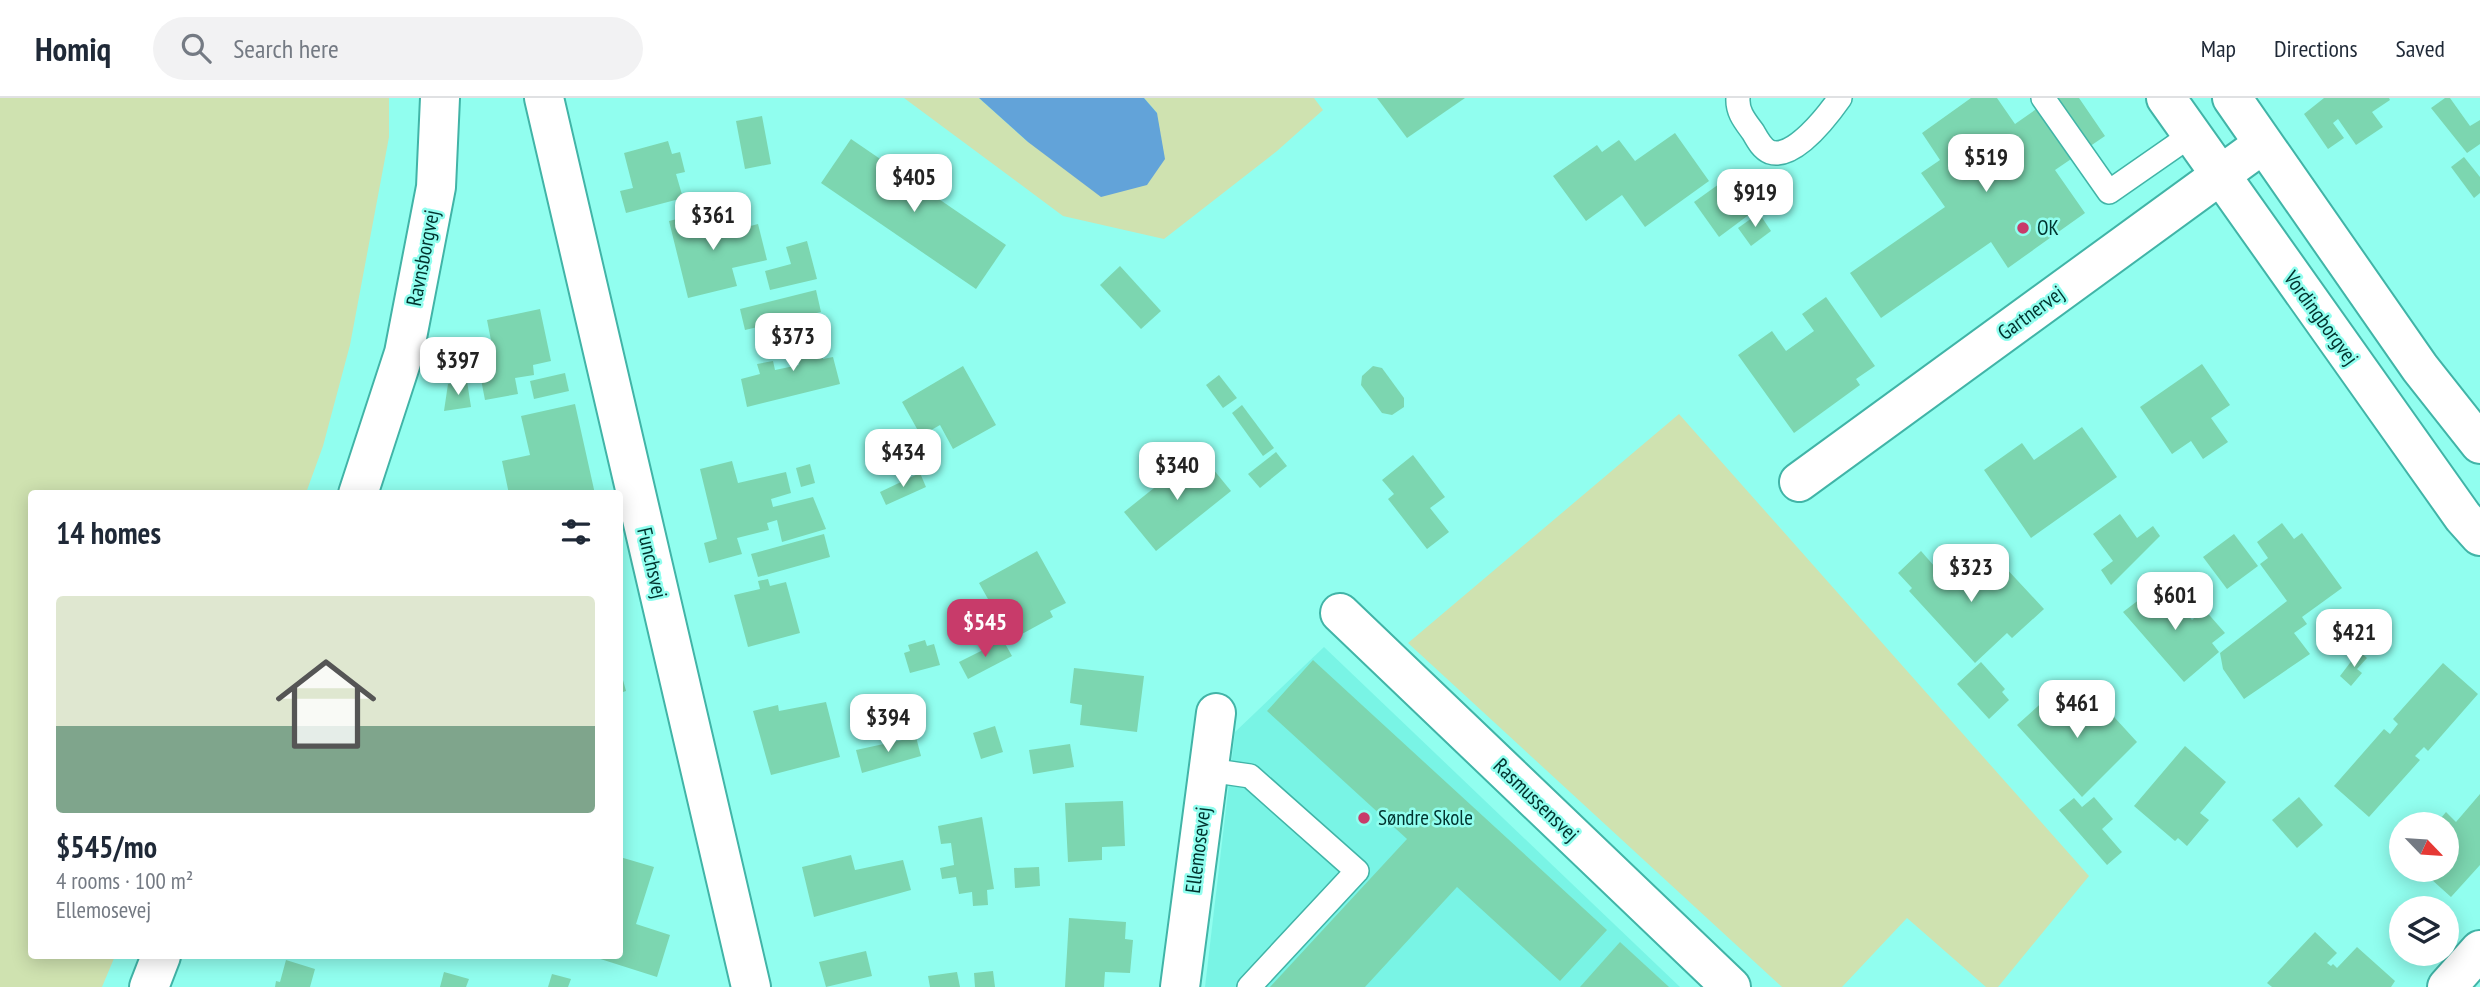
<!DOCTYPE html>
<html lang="en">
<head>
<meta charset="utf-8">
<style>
  body { margin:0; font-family:"PT Sans Narrow",sans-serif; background:#f2f2f3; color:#1f2937; height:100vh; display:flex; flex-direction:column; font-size:26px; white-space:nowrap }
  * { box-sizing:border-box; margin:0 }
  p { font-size:23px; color:#747a83 }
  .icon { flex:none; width:38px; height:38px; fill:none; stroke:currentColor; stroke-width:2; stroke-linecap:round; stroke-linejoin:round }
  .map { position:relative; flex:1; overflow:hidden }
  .panel { position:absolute; left:28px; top:392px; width:595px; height:469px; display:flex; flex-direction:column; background:#fff; border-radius:7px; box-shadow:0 4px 18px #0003 }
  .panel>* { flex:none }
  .needle { width:46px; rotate:115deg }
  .buttons { position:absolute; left:2389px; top:714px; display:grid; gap:14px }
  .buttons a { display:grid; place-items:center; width:70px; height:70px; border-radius:50%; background:#fff; box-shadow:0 4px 18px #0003; font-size:35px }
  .price { position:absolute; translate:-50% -60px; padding:0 16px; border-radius:14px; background:#fff; color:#222; font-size:23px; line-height:46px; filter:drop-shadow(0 2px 4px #0008) }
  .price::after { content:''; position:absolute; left:50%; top:42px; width:21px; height:16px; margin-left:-10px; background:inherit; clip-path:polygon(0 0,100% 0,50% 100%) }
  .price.active { background:#c83b6a; color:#fff }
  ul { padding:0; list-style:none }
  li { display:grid; align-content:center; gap:14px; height:371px; padding:0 28px }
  li span { display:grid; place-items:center; height:217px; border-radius:7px; color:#555 }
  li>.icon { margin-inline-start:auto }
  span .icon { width:126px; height:126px; fill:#fffc; stroke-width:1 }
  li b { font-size:30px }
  h2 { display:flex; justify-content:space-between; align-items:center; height:84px; padding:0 28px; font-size:30px }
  header { display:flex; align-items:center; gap:42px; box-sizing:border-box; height:98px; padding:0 35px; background:#fff; border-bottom:2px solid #e0e1e3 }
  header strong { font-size:33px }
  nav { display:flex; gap:38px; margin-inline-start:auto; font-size:24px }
  .search { width:490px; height:63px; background:#f2f2f3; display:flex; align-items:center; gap:18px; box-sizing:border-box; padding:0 24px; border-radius:38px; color:#747a83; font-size:26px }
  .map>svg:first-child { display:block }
  .built { fill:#79f4e5 }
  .green { fill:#cfe2b0 }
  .water { fill:#62a3d9 }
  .building { fill:#7cd6b0 }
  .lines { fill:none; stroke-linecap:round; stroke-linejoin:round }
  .service-casing { stroke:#41b4a7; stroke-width:26 }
  .minor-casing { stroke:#41b4a7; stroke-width:42 }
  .tertiary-casing { stroke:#41b4a7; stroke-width:42 }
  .secondary-casing { stroke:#41b4a7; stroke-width:42 }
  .service { stroke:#fff; stroke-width:23 }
  .minor { stroke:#fff; stroke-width:38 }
  .tertiary { stroke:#fff; stroke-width:38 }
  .secondary { stroke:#fff; stroke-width:38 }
  .poi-dot { fill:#c83b6a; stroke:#91feef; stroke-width:2.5 }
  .labels { text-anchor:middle; stroke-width:5; stroke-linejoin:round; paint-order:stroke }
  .poi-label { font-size:21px; fill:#00332e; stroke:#91feef; text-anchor:start }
  .street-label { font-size:21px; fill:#00332e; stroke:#91feef }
</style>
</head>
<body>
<header>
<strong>Homiq</strong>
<div class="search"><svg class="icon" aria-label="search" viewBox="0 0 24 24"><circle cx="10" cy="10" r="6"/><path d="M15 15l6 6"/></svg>Search here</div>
<nav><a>Map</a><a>Directions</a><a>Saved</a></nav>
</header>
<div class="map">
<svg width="2480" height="889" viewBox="0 0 2480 889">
  <rect width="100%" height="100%" fill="#91feef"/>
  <path class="built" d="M 1324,549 L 1680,889 L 1205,889 L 1235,634 Z"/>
  <g class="green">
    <path d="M 0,0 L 389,0 L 389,39 L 350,247 L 323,348 L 306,395 L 32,396 L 32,858 L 115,858 L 102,889 L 0,889 Z"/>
    <path d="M 904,0 L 979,0 L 1028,44 L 1157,15 L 1144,0 L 1314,0 L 1323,12 L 1277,53 L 1164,141 L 1063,118 Z"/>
    <path d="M 1679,316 L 2089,778 L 1998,889 L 1986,889 L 1907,820 L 1842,889 L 1782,889 L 1408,545 Z"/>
  </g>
  <path class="water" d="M 979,0 L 1144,0 L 1157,15 L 1165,61 L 1147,87 L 1101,99 L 1028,44 Z"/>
  <g class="building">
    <path d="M 1377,0 L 1465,0 L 1407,40 Z"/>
    <path d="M 1971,0 L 1997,0 L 2015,26 L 2052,0 L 2079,0 L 2105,38 L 2055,72 L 2085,115 L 2008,170 L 1991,144 L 1881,220 L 1850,175 L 1945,109 L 1921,75 L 1940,62 L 1922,35 Z"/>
    <path d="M 2324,0 L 2389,0 L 2390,2 L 2372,14 L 2383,29 L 2356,47 L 2338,21 L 2333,25 L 2344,40 L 2328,51 L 2304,16 Z"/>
    <path d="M 2445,0 L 2450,0 L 2470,28 L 2480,22 L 2480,46 L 2467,55 L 2431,10 Z"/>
    <path d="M 762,18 L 771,66 L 745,71 L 736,23 Z"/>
    <path d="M 1675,35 L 1709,83 L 1645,129 L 1622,97 L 1586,123 L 1553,78 L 1597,47 L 1602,54 L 1619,42 L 1635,63 Z"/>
    <path d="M 851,41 L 1006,147 L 976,191 L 821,85 Z"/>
    <path d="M 668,43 L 672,56 L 680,54 L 685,74 L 676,76 L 683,100 L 626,115 L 620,93 L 633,90 L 624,55 Z"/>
    <path d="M 2464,59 L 2480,79 L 2480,95 L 2474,100 L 2451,69 Z"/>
    <path d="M 1733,76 L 1758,110 L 1719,139 L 1694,104 Z"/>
    <path d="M 718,111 L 724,135 L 758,126 L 767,162 L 732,170 L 737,188 L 688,200 L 669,123 Z"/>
    <path d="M 1759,115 L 1771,133 L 1751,148 L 1738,130 Z"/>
    <path d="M 807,143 L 817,181 L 770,192 L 765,173 L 791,166 L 786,149 Z"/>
    <path d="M 1120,168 L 1161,213 L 1141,231 L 1100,187 Z"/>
    <path d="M 816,192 L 821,214 L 745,232 L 740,211 Z"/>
    <path d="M 1826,199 L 1875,268 L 1856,281 L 1860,287 L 1794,335 L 1738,257 L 1772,233 L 1786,253 L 1814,233 L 1802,216 Z"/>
    <path d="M 540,211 L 551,263 L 533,267 L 534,277 L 515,280 L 518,296 L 485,302 L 479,271 L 496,268 L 487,222 Z"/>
    <path d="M 815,228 L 823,261 L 833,259 L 840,286 L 747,309 L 741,281 L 760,276 L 757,266 L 773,263 L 775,272 L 799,267 L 791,234 Z"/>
    <path d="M 2202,266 L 2230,307 L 2211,320 L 2228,344 L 2203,361 L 2191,343 L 2172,356 L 2140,309 Z"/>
    <path d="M 963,268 L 996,327 L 953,351 L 940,327 L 921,338 L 902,304 Z"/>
    <path d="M 1373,268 L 1382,270 L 1404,300 L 1404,309 L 1392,317 L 1382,315 L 1361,287 L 1362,278 Z"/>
    <path d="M 565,275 L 569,293 L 534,301 L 530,283 Z"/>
    <path d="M 1219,277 L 1237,300 L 1223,310 L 1206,287 Z"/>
    <path d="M 467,283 L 471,309 L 444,313 L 448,286 Z"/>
    <path d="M 575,306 L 595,396 L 509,396 L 502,363 L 530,357 L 521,318 Z"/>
    <path d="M 1242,307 L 1274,350 L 1263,358 L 1232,315 Z"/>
    <path d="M 2082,329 L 2117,379 L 2031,440 L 1984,372 L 2022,345 L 2034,362 Z"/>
    <path d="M 1199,354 L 1231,393 L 1156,453 L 1124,414 Z"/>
    <path d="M 1276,354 L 1287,368 L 1260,390 L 1248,376 Z"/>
    <path d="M 1413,357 L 1445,399 L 1430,410 L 1449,434 L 1427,451 L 1388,401 L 1394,396 L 1382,382 Z"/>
    <path d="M 732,363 L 738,385 L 786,374 L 791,395 L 771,401 L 773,409 L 813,399 L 826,431 L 782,444 L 777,422 L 767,425 L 769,432 L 737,440 L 742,456 L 709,465 L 704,445 L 717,441 L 700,371 Z"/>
    <path d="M 810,366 L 815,385 L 801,389 L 796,370 Z"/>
    <path d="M 920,375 L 926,389 L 886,407 L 880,394 Z"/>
    <path d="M 2120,416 L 2137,440 L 2153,428 L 2160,438 L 2111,487 L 2101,472 L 2113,463 L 2093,436 Z"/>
    <path d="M 2282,425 L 2294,441 L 2302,435 L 2342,490 L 2302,519 L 2307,526 L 2294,535 L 2310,556 L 2244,601 L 2223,571 L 2220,555 L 2287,503 L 2260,466 L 2268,460 L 2257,444 Z"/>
    <path d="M 824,436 L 830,459 L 758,479 L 751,456 Z"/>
    <path d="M 2234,436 L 2258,468 L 2227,491 L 2203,459 Z"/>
    <path d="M 1037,453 L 1066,505 L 1050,513 L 1053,519 L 1011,542 L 979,485 Z"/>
    <path d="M 1921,453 L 1935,469 L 1947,458 L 1978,493 L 2004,468 L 2044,511 L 2012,540 L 2007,535 L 1975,565 L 1909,493 L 1912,490 L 1898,475 Z"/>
    <path d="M 768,481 L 770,488 L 786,484 L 800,535 L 748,549 L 734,497 L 760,491 L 758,483 Z"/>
    <path d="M 2161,485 L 2192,522 L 2204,511 L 2225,535 L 2212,545 L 2219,554 L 2184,584 L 2123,514 Z"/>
    <path d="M 925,542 L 927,548 L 934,546 L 940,567 L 910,575 L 904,555 L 910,553 L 908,547 Z"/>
    <path d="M 1003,542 L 1012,558 L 968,581 L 959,564 Z"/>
    <path d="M 2359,553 L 2367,560 L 2357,571 L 2362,575 L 2351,588 L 2340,578 Z"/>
    <path d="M 1313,562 L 1607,832 L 1560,883 L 1457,789 L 1365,889 L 1270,889 L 1407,741 L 1267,613 Z"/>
    <path d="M 1981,564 L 2005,591 L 2002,594 L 2009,602 L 1989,621 L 1957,586 Z"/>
    <path d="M 2443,565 L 2478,596 L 2428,653 L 2424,649 L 2415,658 L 2420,662 L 2369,719 L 2334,688 L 2384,631 L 2390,636 L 2398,626 L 2393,621 Z"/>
    <path d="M 1074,570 L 1144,578 L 1137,634 L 1080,627 L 1082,607 L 1070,605 Z"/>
    <path d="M 620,571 L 626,593 L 620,595 Z"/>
    <path d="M 2058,590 L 2088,622 L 2104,608 L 2137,644 L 2082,699 L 2017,627 Z"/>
    <path d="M 826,604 L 840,659 L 771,677 L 753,613 L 778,607 L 779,613 Z"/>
    <path d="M 995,628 L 1003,654 L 981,661 L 973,635 Z"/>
    <path d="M 916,639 L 921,658 L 862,675 L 856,652 Z"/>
    <path d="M 1070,646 L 1074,669 L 1033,676 L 1029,652 Z"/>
    <path d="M 2185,648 L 2226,684 L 2200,715 L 2209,722 L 2187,748 L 2178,740 L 2175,743 L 2134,708 Z"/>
    <path d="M 2480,696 L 2480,767 L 2451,799 L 2421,772 L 2446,772 L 2446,726 L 2436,726 L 2446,714 L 2456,724 Z"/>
    <path d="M 2094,699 L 2113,721 L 2102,731 L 2122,754 L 2107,767 L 2059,712 L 2074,700 L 2082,709 Z"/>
    <path d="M 2299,699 L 2323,727 L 2297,750 L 2272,722 Z"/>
    <path d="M 1123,703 L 1125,748 L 1102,749 L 1102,762 L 1068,764 L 1065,705 Z"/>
    <path d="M 982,719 L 994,791 L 987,792 L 988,807 L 973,808 L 972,794 L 959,796 L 956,779 L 942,781 L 940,770 L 954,767 L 951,745 L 941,746 L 938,728 Z"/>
    <path d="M 851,757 L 855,772 L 903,762 L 911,792 L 814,819 L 802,769 Z"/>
    <path d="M 620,759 L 654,769 L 636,826 L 670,837 L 657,879 L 591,858 L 620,858 Z"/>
    <path d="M 1039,769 L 1040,788 L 1015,790 L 1014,770 Z"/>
    <path d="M 1069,820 L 1126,824 L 1125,841 L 1133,842 L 1130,875 L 1105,874 L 1104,889 L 1065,889 Z"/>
    <path d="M 2315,834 L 2337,855 L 2327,865 L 2331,868 L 2333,866 L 2337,870 L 2357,849 L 2395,883 L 2391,889 L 2272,889 L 2267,885 Z"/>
    <path d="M 1620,844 L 1669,889 L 1580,889 Z"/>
    <path d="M 866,853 L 872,878 L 826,889 L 819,864 Z"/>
    <path d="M 286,862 L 315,871 L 310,889 L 275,889 L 276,883 L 280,884 Z"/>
    <path d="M 993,873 L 995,889 L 975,889 L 974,875 Z"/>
    <path d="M 444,874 L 469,881 L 466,889 L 440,889 Z"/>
    <path d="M 957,874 L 960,889 L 930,889 L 928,878 Z"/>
    <path d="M 552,876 L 571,881 L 568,889 L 548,889 Z"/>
  </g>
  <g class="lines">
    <g class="service-casing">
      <g id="service">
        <path d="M 1738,0 C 1737,14 1745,23 1753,34 C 1757,41 1762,51 1770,54 C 1794,62 1828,17 1840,0"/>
        <path d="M 2043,0 L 2109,94 L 2191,37"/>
        <path d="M 1209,672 L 1250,678 L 1357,773 L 1249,889"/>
      </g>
    </g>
    <g class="minor-casing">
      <g id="minor">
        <path d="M 544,0 L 751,889"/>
        <path d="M 1799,384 L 2263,46"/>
        <path d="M 1340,515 L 1731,889"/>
        <path d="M 1180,889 L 1216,615"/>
        <path d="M 2447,889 L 2480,852"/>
      </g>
    </g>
    <g class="tertiary-casing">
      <g id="tertiary">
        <path d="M 358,396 L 404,255 L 436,89 L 440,0"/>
        <path d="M 149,889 L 161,858"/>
      </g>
    </g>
    <g class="secondary-casing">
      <g id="secondary">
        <path d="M 2166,0 L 2463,419 L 2480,438"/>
        <path d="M 2232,0 L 2420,270 L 2480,346"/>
      </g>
    </g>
    <use href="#service" class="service"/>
    <use href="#minor" class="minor"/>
    <use href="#tertiary" class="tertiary"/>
    <use href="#secondary" class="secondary"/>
  </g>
  <g class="poi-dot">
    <circle cx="2023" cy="130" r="7"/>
    <circle cx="1364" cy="720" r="7"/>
  </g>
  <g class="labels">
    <g class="poi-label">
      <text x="2037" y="137">OK</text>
      <text x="1378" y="727">Søndre Skole</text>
    </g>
    <g class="street-label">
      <text transform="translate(423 160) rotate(-79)" y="7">Ravnsborgvej</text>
      <text transform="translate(2031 215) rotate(-36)" y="7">Gartnervej</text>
      <text transform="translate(2321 220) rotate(54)" y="7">Vordingborgvej</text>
      <text transform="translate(652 465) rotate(77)" y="7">Funchsvej</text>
      <text transform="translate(1536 702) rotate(44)" y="7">Rasmussensvej</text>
      <text transform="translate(1198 752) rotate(-83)" y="7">Ellemosevej</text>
    </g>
  </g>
</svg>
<div class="buttons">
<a><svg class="needle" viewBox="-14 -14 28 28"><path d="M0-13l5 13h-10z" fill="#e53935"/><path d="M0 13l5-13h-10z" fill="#747a83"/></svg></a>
<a><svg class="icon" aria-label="layers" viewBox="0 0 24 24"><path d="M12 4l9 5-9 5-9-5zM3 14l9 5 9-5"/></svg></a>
</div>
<b class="price" style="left:1986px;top:96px">$519</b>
<b class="price" style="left:914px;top:116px">$405</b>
<b class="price" style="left:1755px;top:131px">$919</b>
<b class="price" style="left:713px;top:154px">$361</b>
<b class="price" style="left:793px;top:275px">$373</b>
<b class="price" style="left:458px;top:299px">$397</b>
<b class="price" style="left:903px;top:391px">$434</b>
<b class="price" style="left:1177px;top:404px">$340</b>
<b class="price" style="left:1971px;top:506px">$323</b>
<b class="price" style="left:2175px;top:534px">$601</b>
<b class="price active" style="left:985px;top:561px">$545</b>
<b class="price" style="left:2354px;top:571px">$421</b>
<b class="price" style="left:2077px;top:642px">$461</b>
<b class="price" style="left:888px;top:656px">$394</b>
<section class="panel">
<h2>14 homes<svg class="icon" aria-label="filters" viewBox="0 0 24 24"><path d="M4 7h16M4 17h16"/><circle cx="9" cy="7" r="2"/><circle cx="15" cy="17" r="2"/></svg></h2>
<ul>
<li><span style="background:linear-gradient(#dfe7d0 60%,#7fa58c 0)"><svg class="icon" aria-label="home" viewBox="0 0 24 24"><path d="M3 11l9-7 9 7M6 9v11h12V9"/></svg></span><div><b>$545/mo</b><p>4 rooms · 100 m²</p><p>Ellemosevej</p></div></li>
</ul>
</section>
</div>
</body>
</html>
